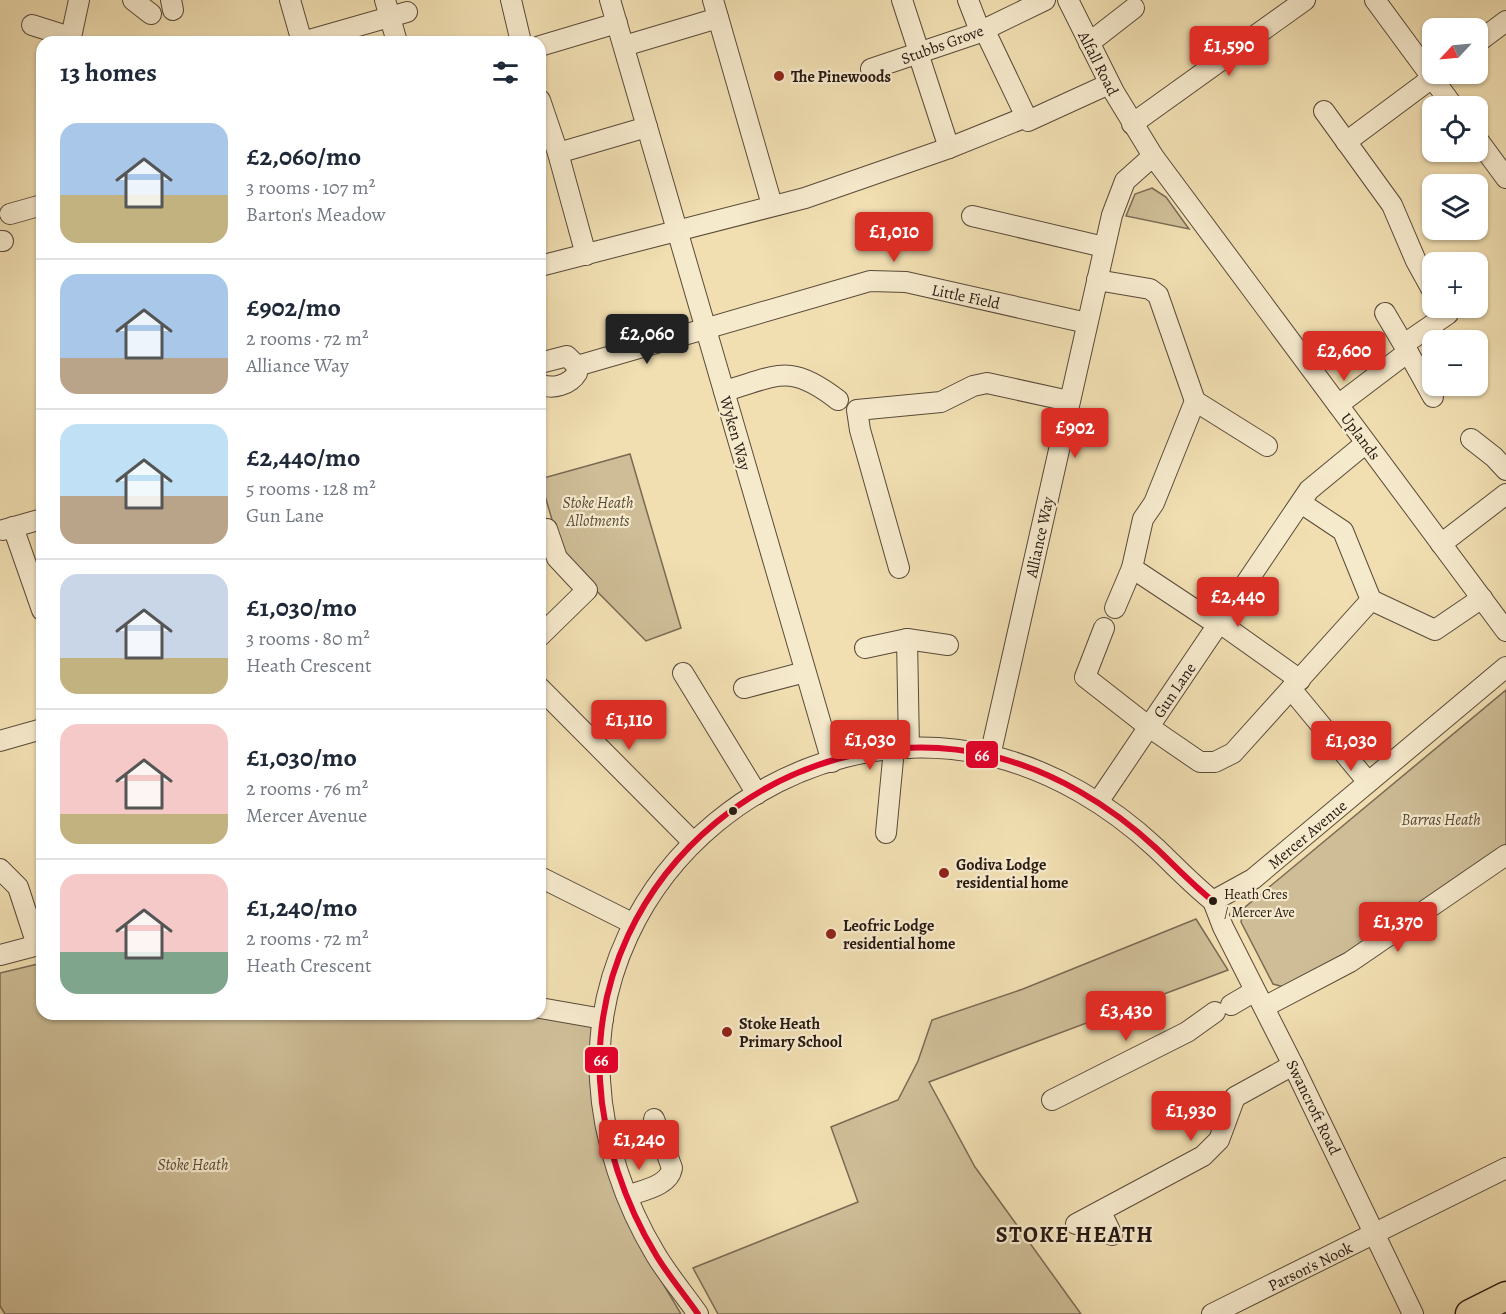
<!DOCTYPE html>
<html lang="en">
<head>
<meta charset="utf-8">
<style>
  body { margin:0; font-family:Alegreya,serif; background:#f2f2f3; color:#1f2937; height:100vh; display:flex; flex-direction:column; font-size:22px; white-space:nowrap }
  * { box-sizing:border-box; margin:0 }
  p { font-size:20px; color:#747a83 }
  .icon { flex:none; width:33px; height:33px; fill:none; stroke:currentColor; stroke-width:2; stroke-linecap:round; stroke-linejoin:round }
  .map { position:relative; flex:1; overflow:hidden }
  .side { position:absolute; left:36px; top:36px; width:510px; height:984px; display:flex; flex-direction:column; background:#fff; border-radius:18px; box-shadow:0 2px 4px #0004 }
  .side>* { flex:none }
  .needle { width:39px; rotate:244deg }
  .tools { position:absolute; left:1422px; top:18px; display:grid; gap:12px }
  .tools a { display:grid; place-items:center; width:66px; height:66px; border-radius:12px; background:#fff; box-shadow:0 2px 4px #0004; font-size:30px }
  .price { position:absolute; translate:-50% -51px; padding:0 14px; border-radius:6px; background:#d93025; color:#fff; font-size:20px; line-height:39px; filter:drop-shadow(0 2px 3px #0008) }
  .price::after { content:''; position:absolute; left:50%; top:36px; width:18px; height:14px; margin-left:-9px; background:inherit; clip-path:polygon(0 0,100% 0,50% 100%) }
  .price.selected { background:#222; color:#fff }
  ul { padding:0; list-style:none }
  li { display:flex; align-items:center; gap:18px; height:150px; padding:0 24px }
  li+li { border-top:2px solid #e0e1e3 }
  li span { display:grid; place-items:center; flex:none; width:168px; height:120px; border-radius:18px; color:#555 }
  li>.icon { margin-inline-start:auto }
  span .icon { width:72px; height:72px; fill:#fffc; stroke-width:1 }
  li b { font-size:26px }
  h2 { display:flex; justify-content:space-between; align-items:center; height:72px; padding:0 24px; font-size:26px }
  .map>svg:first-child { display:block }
  .green { fill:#cebd97; stroke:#7a6a54; stroke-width:1.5 }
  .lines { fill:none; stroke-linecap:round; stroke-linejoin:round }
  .minor-casing { stroke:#594a39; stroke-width:22 }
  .highway-casing { stroke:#261811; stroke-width:31 }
  .minor { stroke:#f6eacd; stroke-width:20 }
  .highway { stroke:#f1dfb2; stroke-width:28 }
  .bus-1-casing { stroke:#f6eacd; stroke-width:10 }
  .bus-1 { stroke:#e4002b; stroke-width:6 }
  .poi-dot { fill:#8f2418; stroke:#f6eacd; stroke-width:2 }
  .bus-dot { fill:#261811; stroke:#f6eacd; stroke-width:2 }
  .labels { text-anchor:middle; stroke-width:4.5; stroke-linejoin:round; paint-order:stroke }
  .bus-label { font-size:14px; fill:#261811; stroke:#f6eacd; text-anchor:start }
  .street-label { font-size:16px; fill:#261811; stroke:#f6eacd }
  .poi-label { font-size:16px; font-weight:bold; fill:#261811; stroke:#f6eacd; text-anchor:start }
  .park-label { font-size:16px; font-style:italic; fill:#584a39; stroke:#f6eacd }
  .district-label { font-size:22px; font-weight:bold; letter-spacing:1.5px; fill:#261811; stroke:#f6eacd }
  .line-badge { stroke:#f6eacd; stroke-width:2 }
  .badge-label { font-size:16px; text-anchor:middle; font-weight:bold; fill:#fff }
</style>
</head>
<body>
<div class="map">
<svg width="1506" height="1314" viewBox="0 0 1506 1314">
  <rect width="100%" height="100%" fill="#f1dfb2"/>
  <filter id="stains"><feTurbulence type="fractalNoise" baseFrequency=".00333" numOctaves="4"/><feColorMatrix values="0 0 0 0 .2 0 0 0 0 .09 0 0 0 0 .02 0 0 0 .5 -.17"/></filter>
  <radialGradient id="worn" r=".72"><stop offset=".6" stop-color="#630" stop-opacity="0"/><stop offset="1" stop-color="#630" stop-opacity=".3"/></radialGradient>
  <g class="green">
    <path d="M 1152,188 L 1166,197 L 1189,229 L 1126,216 L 1135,194 Z"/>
    <path d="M 630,454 L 681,628 L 646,641 L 563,557 L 540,479 Z"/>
    <path d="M 1506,690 L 1506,845 L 1350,952 L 1284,987 L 1273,984 L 1241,922 L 1244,908 Z"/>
    <path d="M 1196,919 L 1228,970 L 929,1082 L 975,1167 L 1081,1314 L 718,1314 L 693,1268 L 858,1202 L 831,1127 L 898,1100 L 918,1061 L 932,1020 L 1023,989 Z"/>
    <path d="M 42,963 L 42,1014 L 540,1014 L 595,1024 L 593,1042 L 649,1260 L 681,1314 L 5,1314 L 0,1306 L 0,973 Z"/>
  </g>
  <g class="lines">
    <g class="minor-casing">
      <g id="minor">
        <path d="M 133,0 L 151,14"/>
        <path d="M 171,0 L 173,10"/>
        <path d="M 290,0 L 302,42"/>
        <path d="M 385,0 L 397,42"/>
        <path d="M 511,0 L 521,42"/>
        <path d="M 610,0 L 832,762"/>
        <path d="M 713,0 L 772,205"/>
        <path d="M 902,0 L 919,52"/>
        <path d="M 968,0 L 980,31"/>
        <path d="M 1068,0 L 1114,92 L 1153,156 L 1506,631"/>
        <path d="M 1375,0 L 1453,106"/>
        <path d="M 32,25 L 70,37"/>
        <path d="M 984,29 L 1028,121 L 1109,84"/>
        <path d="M 70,42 L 79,0"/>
        <path d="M 302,42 L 407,12"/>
        <path d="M 1478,42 L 1506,21"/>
        <path d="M 1089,43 L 1134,8"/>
        <path d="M 540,46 L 617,23"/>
        <path d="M 624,46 L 718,18"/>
        <path d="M 918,53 L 949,148 L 1026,117"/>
        <path d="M 871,69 L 975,34 L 1045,0"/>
        <path d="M 540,100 L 558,153 L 647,127"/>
        <path d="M 1324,111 L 1392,205 L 1416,261 L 1432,290"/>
        <path d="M 1132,124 L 1305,0"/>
        <path d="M 1478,140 L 1506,178"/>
        <path d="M 1346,142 L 1432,78"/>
        <path d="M 558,153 L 586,255"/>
        <path d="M 10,214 L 42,205"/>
        <path d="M 972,216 L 1104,247"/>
        <path d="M 0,241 L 3,241"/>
        <path d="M 540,266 L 805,198 L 949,148"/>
        <path d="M 1097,280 L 1150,289 L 1158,295 L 1195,401 L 1267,446"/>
        <path d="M 1413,338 L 1448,314"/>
        <path d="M 1408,352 L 1433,397"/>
        <path d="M 540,363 L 567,356 L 577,366 L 577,373 C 570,385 552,390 540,384"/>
        <path d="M 577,366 L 870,281 L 906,282 L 1087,323"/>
        <path d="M 724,391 C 778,376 789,362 838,400"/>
        <path d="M 1195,401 L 1154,503 L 1143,519 L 1132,568 L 1218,625"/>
        <path d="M 1338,405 L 1408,352 L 1385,313"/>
        <path d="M 1471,439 L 1494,457 L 1506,470"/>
        <path d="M 13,527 L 42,610"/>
        <path d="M 3,530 L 42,519"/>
        <path d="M 1441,544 L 1506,494"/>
        <path d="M 899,568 L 860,430 L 857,410 L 941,402 L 973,386 L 987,383 L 1069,401"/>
        <path d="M 1371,600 L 1435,630 L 1482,598"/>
        <path d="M 1115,608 L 1132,568"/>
        <path d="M 1220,623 L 1300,680"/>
        <path d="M 1104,628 L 1085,677 L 1149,727 L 1200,762 L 1215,762 L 1233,753 L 1371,600 L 1343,531 L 1301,503"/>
        <path d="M 540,636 L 587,590 L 557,558 L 547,529"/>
        <path d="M 907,639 L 948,645"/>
        <path d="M 865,648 L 907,639 L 909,748"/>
        <path d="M 683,673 L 757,794"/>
        <path d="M 540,688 L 692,841"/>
        <path d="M 744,688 L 805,672"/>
        <path d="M 1291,689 L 1368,782"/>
        <path d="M 0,741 L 42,729"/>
        <path d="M 990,756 L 1112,215 L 1125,181 L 1153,156"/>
        <path d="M 1098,802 L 1309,490 L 1366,443"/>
        <path d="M 886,833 L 894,749"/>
        <path d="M 0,869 L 18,887 L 37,945"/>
        <path d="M 540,877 L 632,923"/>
        <path d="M 1213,901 L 1223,927 L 1293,1065 L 1413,1314"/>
        <path d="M 1213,901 L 1253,879 L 1506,667"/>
        <path d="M 0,955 L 42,944"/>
        <path d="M 1231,1005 L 1255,991"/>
        <path d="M 1264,1007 L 1350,962 L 1506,855"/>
        <path d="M 540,1008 L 603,1019"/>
        <path d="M 1052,1100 L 1187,1032 L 1215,1012"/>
        <path d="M 627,1196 C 643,1190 669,1186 672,1168 L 654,1119"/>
        <path d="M 1101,1212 L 1112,1235"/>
        <path d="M 1076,1224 L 1203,1156 L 1219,1140 L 1235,1097 L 1293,1065"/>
        <path d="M 698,1314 C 684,1294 668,1275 656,1255 C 625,1204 603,1140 600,1080 C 589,873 790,708 992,756 C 1053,771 1110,805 1156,848 C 1175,866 1193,885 1213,901"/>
        <path d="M 1212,1314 L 1506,1168"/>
      </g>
    </g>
    <g class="highway-casing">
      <path id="highway" d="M 1470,1314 L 1506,1296"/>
    </g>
    <use href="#minor" class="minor"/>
    <use href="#highway" class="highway"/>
    <g class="bus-1-casing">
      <path id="bus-1" d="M 698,1314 C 684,1294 668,1275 656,1255 C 625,1204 603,1140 600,1080 C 589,873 790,708 992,756 C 1053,771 1110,805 1156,848 C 1175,866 1193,885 1213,901"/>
    </g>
    <use href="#bus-1" class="bus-1"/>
  </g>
  <g class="poi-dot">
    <circle cx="779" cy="76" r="6"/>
    <circle cx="944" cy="873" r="6"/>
    <circle cx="831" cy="934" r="6"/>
    <circle cx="727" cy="1032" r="6"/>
  </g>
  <g class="bus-dot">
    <circle cx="733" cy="811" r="5"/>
    <circle cx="1213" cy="901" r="5"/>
  </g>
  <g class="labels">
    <g class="bus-label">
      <text x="1224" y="899">Heath Cres<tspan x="1224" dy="18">/ Mercer Ave</tspan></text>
    </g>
    <g class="street-label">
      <text transform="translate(942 44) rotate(-20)" y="6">Stubbs Grove</text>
      <text transform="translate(1099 63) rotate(63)" y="6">Alfall Road</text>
      <text transform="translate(966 296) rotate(12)" y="6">Little Field</text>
      <text transform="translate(736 433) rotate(74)" y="6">Wyken Way</text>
      <text transform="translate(1361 436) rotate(53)" y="6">Uplands</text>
      <text transform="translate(1039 537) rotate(-78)" y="6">Alliance Way</text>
      <text transform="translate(1174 690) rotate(-56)" y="6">Gun Lane</text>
      <text transform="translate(1307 834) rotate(-40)" y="6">Mercer Avenue</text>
      <text transform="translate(1314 1107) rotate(64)" y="6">Swancroft Road</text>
      <text transform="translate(1310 1266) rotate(-26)" y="6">Parson's Nook</text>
    </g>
    <g class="poi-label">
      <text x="791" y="82">The Pinewoods</text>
      <text x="956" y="870">Godiva Lodge<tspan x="956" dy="18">residential home</tspan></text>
      <text x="843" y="931">Leofric Lodge<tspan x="843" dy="18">residential home</tspan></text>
      <text x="739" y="1029">Stoke Heath<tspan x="739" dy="18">Primary School</tspan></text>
    </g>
    <g class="park-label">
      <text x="598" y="508">Stoke Heath<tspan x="598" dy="18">Allotments</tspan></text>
      <text x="1441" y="825">Barras Heath</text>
      <text x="193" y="1170">Stoke Heath</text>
    </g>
    <g class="district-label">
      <text x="1075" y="1242">STOKE HEATH</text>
    </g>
  </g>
  <g class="line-badge">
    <rect x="965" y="740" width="34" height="29" rx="6" fill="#e4002b"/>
    <rect x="584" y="1046" width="35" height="28" rx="6" fill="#e4002b"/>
  </g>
  <g class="badge-label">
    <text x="982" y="761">66</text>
    <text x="601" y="1066">66</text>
  </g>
  <rect width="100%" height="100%" filter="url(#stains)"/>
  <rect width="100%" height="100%" fill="url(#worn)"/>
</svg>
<div class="tools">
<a><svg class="needle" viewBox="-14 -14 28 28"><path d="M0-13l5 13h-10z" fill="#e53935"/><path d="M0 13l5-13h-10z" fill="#747a83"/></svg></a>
<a><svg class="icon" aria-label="locate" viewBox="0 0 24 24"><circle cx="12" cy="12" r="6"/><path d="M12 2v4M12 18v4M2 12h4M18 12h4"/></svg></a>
<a><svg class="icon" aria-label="layers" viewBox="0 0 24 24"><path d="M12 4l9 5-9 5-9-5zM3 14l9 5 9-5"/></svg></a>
<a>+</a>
<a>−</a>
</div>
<b class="price" style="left:1229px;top:77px">£1,590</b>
<b class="price" style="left:894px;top:263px">£1,010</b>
<b class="price selected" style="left:647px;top:365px">£2,060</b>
<b class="price" style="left:1344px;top:382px">£2,600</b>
<b class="price" style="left:1075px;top:459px">£902</b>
<b class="price" style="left:1238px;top:628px">£2,440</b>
<b class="price" style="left:629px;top:751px">£1,110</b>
<b class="price" style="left:870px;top:771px">£1,030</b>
<b class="price" style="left:1351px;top:772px">£1,030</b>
<b class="price" style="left:1398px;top:953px">£1,370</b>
<b class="price" style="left:1126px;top:1042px">£3,430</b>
<b class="price" style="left:1191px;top:1142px">£1,930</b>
<b class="price" style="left:639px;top:1171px">£1,240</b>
<section class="side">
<h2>13 homes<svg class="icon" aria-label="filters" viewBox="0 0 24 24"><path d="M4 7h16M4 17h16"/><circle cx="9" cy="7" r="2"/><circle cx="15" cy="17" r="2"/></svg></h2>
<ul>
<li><span style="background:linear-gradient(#a9c7e8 60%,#c2b280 0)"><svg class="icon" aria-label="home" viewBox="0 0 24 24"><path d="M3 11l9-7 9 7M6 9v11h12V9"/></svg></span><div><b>£2,060/mo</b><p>3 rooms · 107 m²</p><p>Barton's Meadow</p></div></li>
<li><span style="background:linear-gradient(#a9c7e8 70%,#b9a48a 0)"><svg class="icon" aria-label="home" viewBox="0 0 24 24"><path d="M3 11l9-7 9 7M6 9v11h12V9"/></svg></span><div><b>£902/mo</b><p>2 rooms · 72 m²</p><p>Alliance Way</p></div></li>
<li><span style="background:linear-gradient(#bfe0f5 60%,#b9a48a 0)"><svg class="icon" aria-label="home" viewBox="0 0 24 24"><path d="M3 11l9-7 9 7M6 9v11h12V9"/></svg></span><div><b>£2,440/mo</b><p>5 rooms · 128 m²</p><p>Gun Lane</p></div></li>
<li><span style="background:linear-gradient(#c9d6e8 70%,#c2b280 0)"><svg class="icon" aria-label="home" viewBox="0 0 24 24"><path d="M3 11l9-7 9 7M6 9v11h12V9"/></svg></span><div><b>£1,030/mo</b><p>3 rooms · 80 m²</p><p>Heath Crescent</p></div></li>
<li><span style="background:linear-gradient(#f6c9c9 75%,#c2b280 0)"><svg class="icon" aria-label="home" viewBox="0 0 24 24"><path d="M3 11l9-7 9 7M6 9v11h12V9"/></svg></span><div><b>£1,030/mo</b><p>2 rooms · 76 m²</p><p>Mercer Avenue</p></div></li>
<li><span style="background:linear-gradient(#f6c9c9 65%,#7fa58c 0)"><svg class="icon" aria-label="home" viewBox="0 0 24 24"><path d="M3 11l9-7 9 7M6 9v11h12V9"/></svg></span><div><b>£1,240/mo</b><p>2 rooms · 72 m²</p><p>Heath Crescent</p></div></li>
</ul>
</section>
</div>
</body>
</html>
